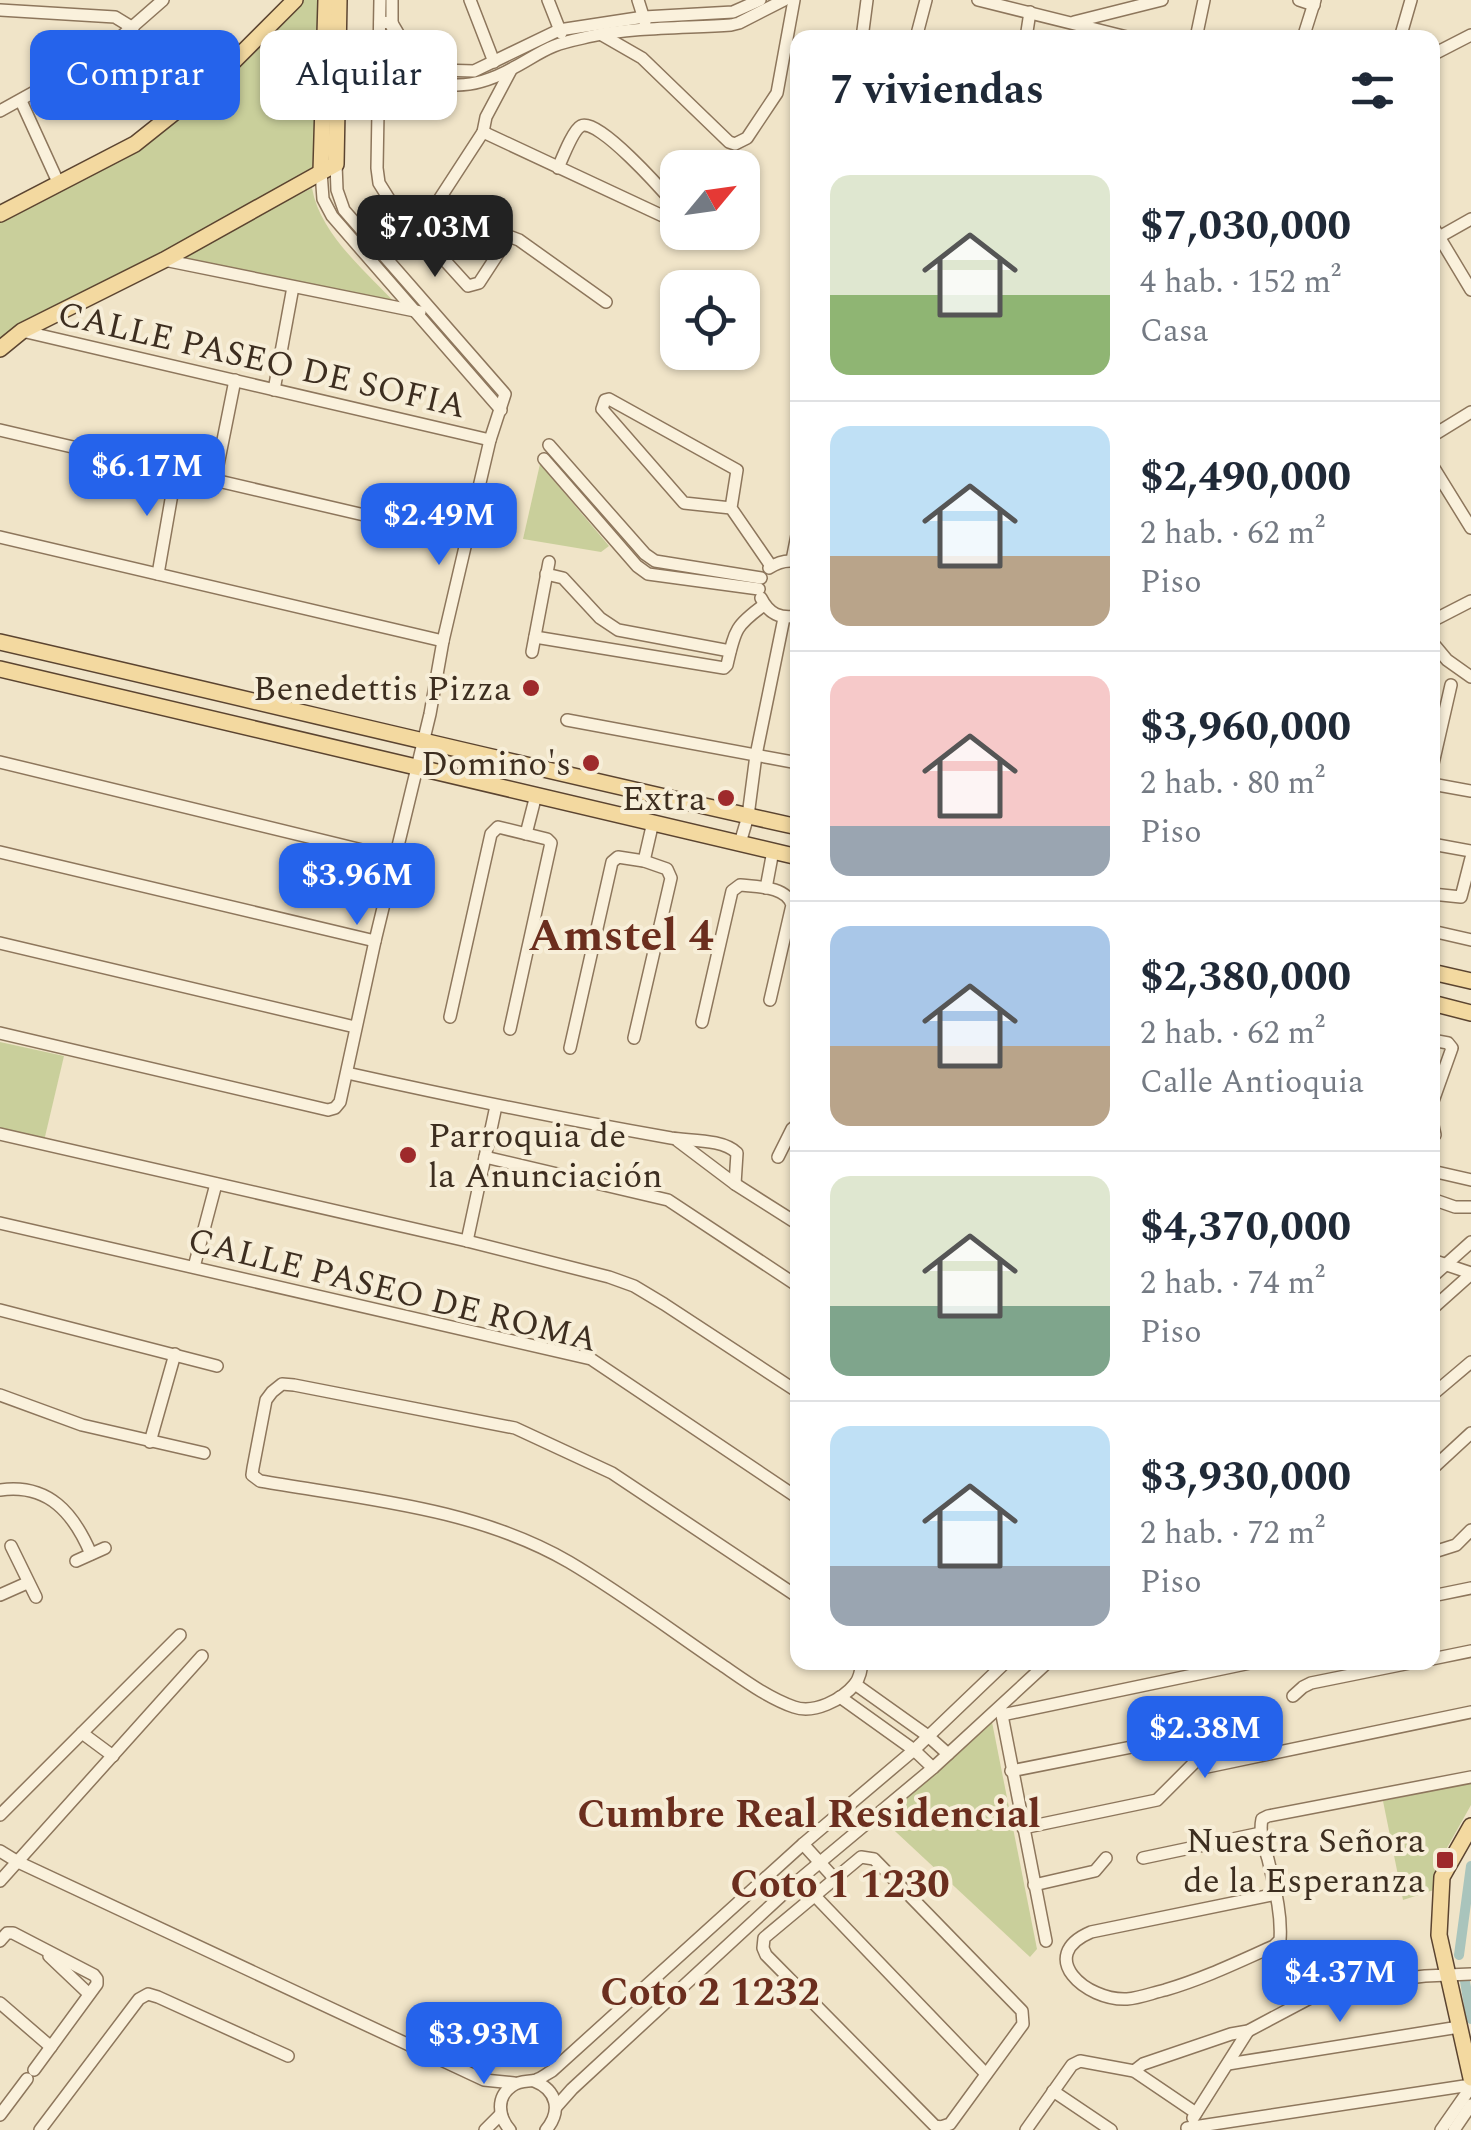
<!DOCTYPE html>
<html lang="es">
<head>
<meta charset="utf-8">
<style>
  body { margin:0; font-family:Spectral,serif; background:#f2f2f3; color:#1f2937; height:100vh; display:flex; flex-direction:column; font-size:38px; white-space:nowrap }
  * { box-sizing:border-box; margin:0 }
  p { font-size:32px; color:#747a83 }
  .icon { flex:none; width:55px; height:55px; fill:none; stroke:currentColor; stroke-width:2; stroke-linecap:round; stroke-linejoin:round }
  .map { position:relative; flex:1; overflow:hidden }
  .drawer { position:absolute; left:790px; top:30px; width:650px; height:1640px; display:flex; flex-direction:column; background:#fff; border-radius:20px; box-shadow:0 2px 8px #0004 }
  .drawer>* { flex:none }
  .banner { position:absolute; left:30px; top:30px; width:610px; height:90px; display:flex; gap:20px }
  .needle { width:65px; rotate:61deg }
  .tools { position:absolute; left:660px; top:150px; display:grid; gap:20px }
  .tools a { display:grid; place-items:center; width:100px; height:100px; border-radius:20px; background:#fff; box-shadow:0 2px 8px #0004; font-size:50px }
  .price { position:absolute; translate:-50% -85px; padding:0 22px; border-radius:20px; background:#2563eb; color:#fff; font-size:32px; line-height:65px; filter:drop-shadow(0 2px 5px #0008) }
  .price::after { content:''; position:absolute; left:50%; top:60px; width:30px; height:22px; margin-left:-15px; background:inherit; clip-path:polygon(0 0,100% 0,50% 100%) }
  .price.on { background:#222; color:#fff }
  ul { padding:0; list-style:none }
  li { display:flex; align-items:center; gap:30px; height:250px; padding:0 40px }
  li+li { border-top:2px solid #e0e1e3 }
  li span { display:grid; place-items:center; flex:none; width:280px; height:200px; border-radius:20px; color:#555 }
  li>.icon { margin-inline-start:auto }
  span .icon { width:120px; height:120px; fill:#fffc; stroke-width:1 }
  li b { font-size:42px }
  h2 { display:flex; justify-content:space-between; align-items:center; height:120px; padding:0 40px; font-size:42px }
  .pill { padding:0 35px; border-radius:20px; background:#fff; box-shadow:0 2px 8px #0004; font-size:35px; line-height:90px }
  .pill.on { background:#2563eb; color:#fff }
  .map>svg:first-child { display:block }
  .green { fill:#c9cf9b }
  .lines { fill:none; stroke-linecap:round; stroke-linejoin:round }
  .canal { stroke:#a9c4bc; stroke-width:10 }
  .minor-casing { stroke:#8d765c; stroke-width:14 }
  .major-casing { stroke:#5b4430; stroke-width:18 }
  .minor { stroke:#faf1dc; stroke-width:11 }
  .major { stroke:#f3d9a0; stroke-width:15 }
  .poi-dot { fill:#9e2a2b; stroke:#f7eed8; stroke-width:4 }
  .labels { text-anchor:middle; stroke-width:8; stroke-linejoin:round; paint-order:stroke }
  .street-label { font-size:35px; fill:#3d2e20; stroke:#f7eed8 }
  .poi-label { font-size:35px; fill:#3d2e20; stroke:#f7eed8; text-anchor:end }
  .quarter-label { font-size:40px; font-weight:bold; fill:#6b2e1e; stroke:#f7eed8 }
  .district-label { font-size:45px; font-weight:bold; fill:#6b2e1e; stroke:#f7eed8 }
</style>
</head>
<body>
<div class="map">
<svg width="1471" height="2130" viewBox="0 0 1471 2130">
  <rect width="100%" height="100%" fill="#f0e4c8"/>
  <g class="green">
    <path d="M 304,0 L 318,0 L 315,172 L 28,321 L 0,344 L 0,220 L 121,154 Z"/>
    <path d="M 312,188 C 320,235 368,273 399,307 L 174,257 Z"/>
    <path d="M 540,464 L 609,546 L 601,552 L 523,539 Z"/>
    <path d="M 0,1042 L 64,1056 L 44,1141 L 0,1130 Z"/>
    <path d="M 991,1717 L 1037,1949 L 1030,1957 L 882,1819 Z"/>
    <path d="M 1471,1783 L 1471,1805 L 1439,1862 L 1434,1890 L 1403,1900 L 1383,1801 Z"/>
  </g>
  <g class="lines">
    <g class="canal">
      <path d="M 1459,1955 L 1471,1866"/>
      <path d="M 1465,1981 L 1471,2019"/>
    </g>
    <g class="minor-casing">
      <g id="minor">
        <path d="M 380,0 L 377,168 L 379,183 L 389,199 L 468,286 L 479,283 L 507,240 L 511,237 L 519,240 L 606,302"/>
        <path d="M 470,0 L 494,62"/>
        <path d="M 548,0 L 561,33"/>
        <path d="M 638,0 L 645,22"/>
        <path d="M 978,0 L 1131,38"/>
        <path d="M 1299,0 L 1314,5"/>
        <path d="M 0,10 L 115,17 L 133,28"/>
        <path d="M 380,22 L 392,23 L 402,40 L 419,58 L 428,65 L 439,70 L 474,71 L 559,30 L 644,17 L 733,12 L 760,0"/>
        <path d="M 1074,22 L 1162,0"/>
        <path d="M 392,27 L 392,0"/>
        <path d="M 602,35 L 642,58 L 729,142 L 735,144 L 747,138 L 777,93 L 794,0"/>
        <path d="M 862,38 L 867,0"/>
        <path d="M 916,38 L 926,0"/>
        <path d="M 1026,38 L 1030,12"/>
        <path d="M 1196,38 L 1204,0"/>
        <path d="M 1303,38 L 1315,0"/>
        <path d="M 1400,38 L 1411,0"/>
        <path d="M 379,46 L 391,46 C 424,91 465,95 513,68 C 527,61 539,52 554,46 C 566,41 579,39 592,36 C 634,27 687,28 731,25 L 739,23 L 784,0"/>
        <path d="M 1432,55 L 1471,35"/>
        <path d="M 21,101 L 58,182"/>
        <path d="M 0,111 L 99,56 L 163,0"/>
        <path d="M 483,132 L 665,217 L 672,216 L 676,211 L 675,205 C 663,191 598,117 581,126 C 573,130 562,159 558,168"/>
        <path d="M 321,172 L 323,199 L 332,216 L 501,410"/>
        <path d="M 1432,225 L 1471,290"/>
        <path d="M 418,232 L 483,132 L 486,117 L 511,70"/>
        <path d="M 1432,241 L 1471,219"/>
        <path d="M 164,260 L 420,312"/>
        <path d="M 22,331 L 490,440"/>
        <path d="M 274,390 L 293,287"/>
        <path d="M 0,430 L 467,539"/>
        <path d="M 1432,436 L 1471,412"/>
        <path d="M 549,445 L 645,554 L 655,561 L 761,578"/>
        <path d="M 544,459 L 637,566 L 648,574 L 759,589"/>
        <path d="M 1432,465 L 1471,528"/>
        <path d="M 215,480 L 235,380"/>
        <path d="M 731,508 L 684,503 L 602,409 L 605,400 L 609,399 L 737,470 L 731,508 L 771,566"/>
        <path d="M 0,537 L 443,641"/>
        <path d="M 792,560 L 798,530"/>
        <path d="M 769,568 C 778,562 787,559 798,562"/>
        <path d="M 158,574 L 176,471"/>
        <path d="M 546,574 L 563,578 L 600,618 L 618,630 L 730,651"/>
        <path d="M 761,598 C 769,614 780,619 798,616"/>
        <path d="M 1432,621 L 1471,601"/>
        <path d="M 535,637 L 724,668 L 727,665 C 735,630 735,626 764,605"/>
        <path d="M 1432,642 L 1447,660 L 1471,677"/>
        <path d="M 532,652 L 549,562"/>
        <path d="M 567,720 L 798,763"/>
        <path d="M 0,762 L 395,858"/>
        <path d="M 1432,768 L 1451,685"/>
        <path d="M 1432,784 L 1471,791"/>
        <path d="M 526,834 L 536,795"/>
        <path d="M 740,843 L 748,816 L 756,755 L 784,618"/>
        <path d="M 1432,844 L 1471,851"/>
        <path d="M 0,852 L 375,941"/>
        <path d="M 644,861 L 653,822"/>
        <path d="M 766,888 L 773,851"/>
        <path d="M 1432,894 L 1461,897 L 1471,858"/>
        <path d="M 1432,931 L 1471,940"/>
        <path d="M 0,943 L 355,1027"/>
        <path d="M 450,1017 L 491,834 L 498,827 L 547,839 L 551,843 L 510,1029"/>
        <path d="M 702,1022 L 732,891 L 740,885 C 757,887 786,886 792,905 L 770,1000"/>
        <path d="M 0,1033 L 328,1110 L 335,1108 L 340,1102 L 375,941 L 430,714 L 443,641 L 490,440 L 505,394 L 344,210 L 337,190 L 336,164"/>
        <path d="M 1432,1040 L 1448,1043 L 1452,1048 L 1432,1104"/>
        <path d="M 570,1048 L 612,862 L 618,857 L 644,861 L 667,869 L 671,878 L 634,1038"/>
        <path d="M 347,1073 C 455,1097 562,1119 671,1138 C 691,1141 723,1139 737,1153 L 735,1184"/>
        <path d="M 1432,1121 L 1435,1135"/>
        <path d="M 0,1134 L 467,1241 L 609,1277 L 634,1286 L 664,1304 L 798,1392"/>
        <path d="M 678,1141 L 735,1184 L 798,1224"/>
        <path d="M 485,1157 L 668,1200 L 798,1286"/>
        <path d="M 778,1157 L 792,1129 L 798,1124"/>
        <path d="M 1432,1171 L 1471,1180"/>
        <path d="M 1432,1199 L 1455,1207 L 1471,1207"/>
        <path d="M 0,1223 L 591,1359 L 798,1498"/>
        <path d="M 467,1241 L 496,1106"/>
        <path d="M 1432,1260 L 1471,1273"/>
        <path d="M 194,1267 L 216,1184"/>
        <path d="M 1432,1277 L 1471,1242"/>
        <path d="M 1432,1309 L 1471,1274"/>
        <path d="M 0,1310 L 217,1366"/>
        <path d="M 0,1395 L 82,1425 L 204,1453"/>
        <path d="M 1432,1395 L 1471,1362"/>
        <path d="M 150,1442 L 175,1354"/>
        <path d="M 1432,1469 L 1471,1433"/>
        <path d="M 0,1490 C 49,1483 74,1514 91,1554"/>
        <path d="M 11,1546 L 36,1597"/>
        <path d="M 1437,1551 L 1456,1545 L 1471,1530"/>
        <path d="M 76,1561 L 105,1548"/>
        <path d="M 0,1595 L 27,1583"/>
        <path d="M 1432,1596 L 1471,1588"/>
        <path d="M 798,1597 L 612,1473 L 515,1428 L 294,1385 L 282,1384 L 272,1392 L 266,1400 L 253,1468 L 252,1475 L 260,1481 C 364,1499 476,1508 569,1562 C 620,1592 672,1631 722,1665 C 744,1680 768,1698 794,1707 C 814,1714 842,1700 855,1684 C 860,1678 861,1670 862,1662"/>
        <path d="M 1432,1659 L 1471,1651"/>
        <path d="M 855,1684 L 928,1736 L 948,1754"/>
        <path d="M 1293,1696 L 1303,1687 L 1311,1683 L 1415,1662"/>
        <path d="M 840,1697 L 914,1750 L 933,1768"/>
        <path d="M 1001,1710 L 1046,1941"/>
        <path d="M 1002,1715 L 1255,1662"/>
        <path d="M 82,1733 L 113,1756"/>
        <path d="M 1207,1767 L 1471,1712"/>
        <path d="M 1011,1771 L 1202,1733 L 1209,1734 L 1213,1737 L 1208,1749 L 1157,1800 L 1023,1828"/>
        <path d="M 0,1815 L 180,1635"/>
        <path d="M 803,1844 L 834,1878"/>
        <path d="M 0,1851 L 18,1862 L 484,2080 L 514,2083"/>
        <path d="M 861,1857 L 874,1859 L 1022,2011 L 1023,2024 L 950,2124 L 941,2127 L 935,2126 L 766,1955 L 763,1948 L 764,1938 Z"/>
        <path d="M 1143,1858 L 1261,1833"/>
        <path d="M 0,1881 L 202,1656"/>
        <path d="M 1034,1885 L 1095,1871 L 1106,1858"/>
        <path d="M 1276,1894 L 1091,1932 C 1035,1956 1086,2001 1127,1999 C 1140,1998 1152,1993 1165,1990 C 1203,1979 1238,1962 1274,1946 L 1280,1940 C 1282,1913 1274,1885 1268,1859 C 1264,1846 1259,1833 1262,1819 L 1268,1816 L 1471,1777"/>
        <path d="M 814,1895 L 986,2074"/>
        <path d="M 0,1941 L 7,1933 L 13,1933 L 94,1975 L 97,1979 L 97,1984 L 34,2070"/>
        <path d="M 49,1956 L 89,1994"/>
        <path d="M 0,2003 L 51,2047"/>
        <path d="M 1228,2064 L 1459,2027"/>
        <path d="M 1134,2071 L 1143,2064 L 1231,2034 L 1248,2031 L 1331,1987 L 1425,1976 L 1471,1974"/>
        <path d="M 534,2081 C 557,2090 562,2111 546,2130"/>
        <path d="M 1053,2091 L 1111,2130"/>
        <path d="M 556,2107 L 572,2089 L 794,1884 L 933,1768 L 1048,1662"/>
        <path d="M 0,2115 L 27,2079"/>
        <path d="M 1193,2118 L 1248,2031"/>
        <path d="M 1187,2128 L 1471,2085"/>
        <path d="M 40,2130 L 139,1999 L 148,1994 L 158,1997 L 288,2056"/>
        <path d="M 485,2130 L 500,2115"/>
        <path d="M 510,2130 C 498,2116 496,2097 512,2086 C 520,2080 528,2082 536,2080 C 542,2078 546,2074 552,2071 L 803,1844 L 914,1750 L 1006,1662"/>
        <path d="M 1026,2130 L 1072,2065 L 1080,2061 L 1134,2071 L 1196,2113"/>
        <path d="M 1441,2130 L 1471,2087"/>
        <path d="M 1454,2130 L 1471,2105"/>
      </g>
    </g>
    <g class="major-casing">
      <g id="major">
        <path d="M 321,172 L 326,0"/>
        <path d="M 0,214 L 135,144 L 214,81 L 295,0"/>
        <path d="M 0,349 L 22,331 L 164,260 L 336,164 L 339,0"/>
        <path d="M 0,642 C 266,703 531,768 798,827"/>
        <path d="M 0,669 L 798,857"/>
        <path d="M 1432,972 L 1471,981"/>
        <path d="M 1432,1003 L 1471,1013"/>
        <path d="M 1471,1826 L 1442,1877 L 1439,1935 L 1471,2078"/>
      </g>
    </g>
    <use href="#minor" class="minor"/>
    <use href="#major" class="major"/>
  </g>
  <g class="poi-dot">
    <circle cx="531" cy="688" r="10"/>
    <circle cx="591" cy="763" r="10"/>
    <circle cx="726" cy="798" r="10"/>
    <circle cx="408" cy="1155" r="10"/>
    <rect x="1435" y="1850" width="20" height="20" rx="5"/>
  </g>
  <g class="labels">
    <g class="street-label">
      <text transform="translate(262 359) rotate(13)" y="12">CALLE PASEO DE SOFIA</text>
      <text transform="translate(393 1289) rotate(14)" y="12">CALLE PASEO DE ROMA</text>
    </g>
    <g class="poi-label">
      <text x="511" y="700">Benedettis Pizza</text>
      <text x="571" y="775">Domino's</text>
      <text x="706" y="810">Extra</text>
      <text x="428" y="1147" text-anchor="start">Parroquia de<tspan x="428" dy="40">la Anunciación</tspan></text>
      <text x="1425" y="1852">Nuestra Señora<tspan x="1425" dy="40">de la Esperanza</tspan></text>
    </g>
    <g class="quarter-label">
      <text x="809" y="1827">Cumbre Real Residencial</text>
      <text x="840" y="1897">Coto 1 1230</text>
      <text x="710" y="2005">Coto 2 1232</text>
    </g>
    <g class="district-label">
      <text x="621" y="950">Amstel 4</text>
    </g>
  </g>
</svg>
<div class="tools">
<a><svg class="needle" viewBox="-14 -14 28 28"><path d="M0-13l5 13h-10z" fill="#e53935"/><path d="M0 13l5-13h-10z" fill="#747a83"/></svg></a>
<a><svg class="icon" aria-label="locate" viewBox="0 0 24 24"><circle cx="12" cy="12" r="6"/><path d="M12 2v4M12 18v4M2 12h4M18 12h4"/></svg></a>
</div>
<b class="price on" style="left:435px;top:280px">$7.03M</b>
<b class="price" style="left:147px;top:519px">$6.17M</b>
<b class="price" style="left:439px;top:568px">$2.49M</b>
<b class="price" style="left:357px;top:928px">$3.96M</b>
<b class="price" style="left:1205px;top:1781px">$2.38M</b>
<b class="price" style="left:1340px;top:2025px">$4.37M</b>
<b class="price" style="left:484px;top:2087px">$3.93M</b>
<div class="banner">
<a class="pill on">Comprar</a>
<a class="pill">Alquilar</a>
</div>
<section class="drawer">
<h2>7 viviendas<svg class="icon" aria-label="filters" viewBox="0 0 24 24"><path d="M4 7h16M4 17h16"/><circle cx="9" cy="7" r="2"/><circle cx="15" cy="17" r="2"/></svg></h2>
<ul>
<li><span style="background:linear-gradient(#dfe7d0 60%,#8fb573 0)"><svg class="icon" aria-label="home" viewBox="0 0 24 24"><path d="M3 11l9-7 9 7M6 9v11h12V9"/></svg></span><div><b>$7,030,000</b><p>4 hab. · 152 m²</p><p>Casa</p></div></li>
<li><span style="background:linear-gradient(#bfe0f5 65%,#b9a48a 0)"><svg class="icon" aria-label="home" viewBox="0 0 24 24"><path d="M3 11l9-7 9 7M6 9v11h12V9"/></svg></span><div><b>$2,490,000</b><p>2 hab. · 62 m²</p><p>Piso</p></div></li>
<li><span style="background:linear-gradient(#f6c9c9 75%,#9aa5b1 0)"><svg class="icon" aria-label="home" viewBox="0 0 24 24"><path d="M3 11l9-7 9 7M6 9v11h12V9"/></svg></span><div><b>$3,960,000</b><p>2 hab. · 80 m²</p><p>Piso</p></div></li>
<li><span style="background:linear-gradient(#a9c7e8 60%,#b9a48a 0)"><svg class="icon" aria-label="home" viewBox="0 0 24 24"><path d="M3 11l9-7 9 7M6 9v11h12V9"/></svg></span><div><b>$2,380,000</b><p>2 hab. · 62 m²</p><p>Calle Antioquia</p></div></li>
<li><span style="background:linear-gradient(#dfe7d0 65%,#7fa58c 0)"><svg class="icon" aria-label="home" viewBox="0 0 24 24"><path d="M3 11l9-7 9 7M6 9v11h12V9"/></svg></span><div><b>$4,370,000</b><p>2 hab. · 74 m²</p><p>Piso</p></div></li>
<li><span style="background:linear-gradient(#bfe0f5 70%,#9aa5b1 0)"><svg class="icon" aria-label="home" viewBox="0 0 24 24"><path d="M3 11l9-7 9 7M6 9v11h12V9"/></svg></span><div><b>$3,930,000</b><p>2 hab. · 72 m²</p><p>Piso</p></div></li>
</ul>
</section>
</div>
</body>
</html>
